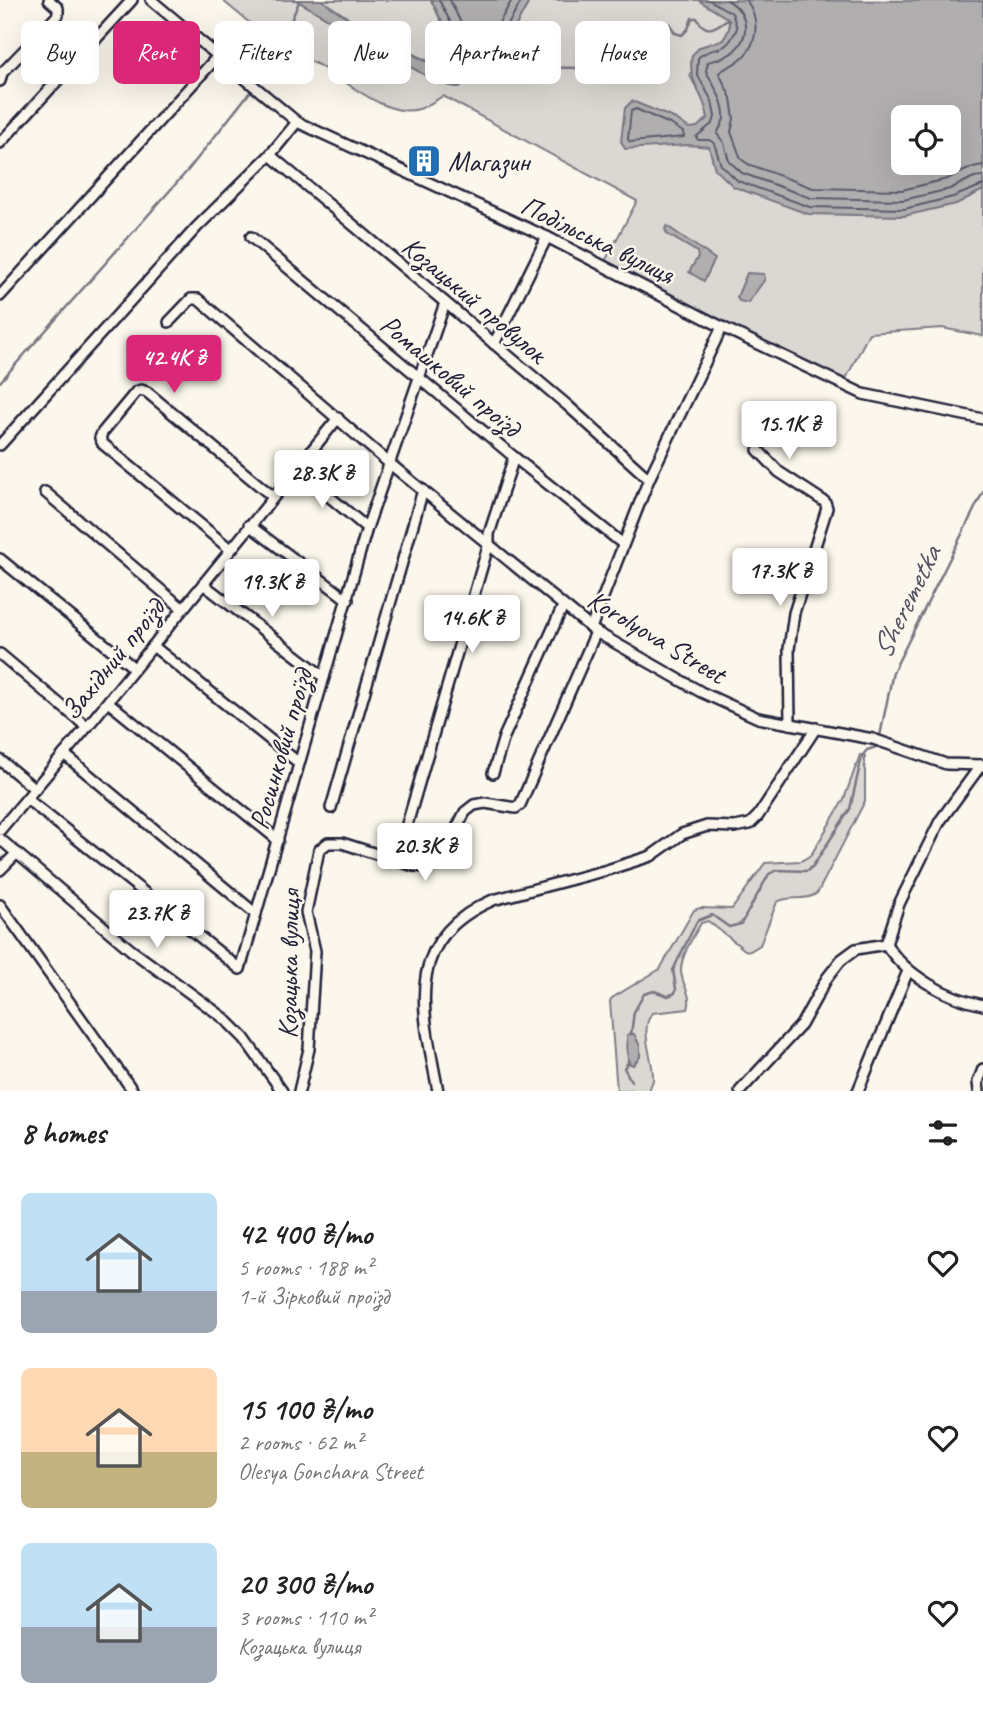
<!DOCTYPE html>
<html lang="en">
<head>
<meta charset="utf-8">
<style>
  body { margin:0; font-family:Caveat,sans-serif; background:#f2f2f2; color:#222; height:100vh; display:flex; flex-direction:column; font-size:26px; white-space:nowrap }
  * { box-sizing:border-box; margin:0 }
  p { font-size:23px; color:#767676 }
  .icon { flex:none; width:38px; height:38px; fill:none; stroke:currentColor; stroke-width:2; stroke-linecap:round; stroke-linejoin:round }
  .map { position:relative; height:1091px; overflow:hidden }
  .panel { display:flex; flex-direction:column; background:#fff; flex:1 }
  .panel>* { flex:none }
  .banner { position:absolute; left:21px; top:21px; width:942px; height:63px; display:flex; gap:14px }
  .controls { position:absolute; left:891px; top:105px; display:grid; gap:14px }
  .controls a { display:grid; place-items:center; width:70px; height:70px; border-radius:10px; background:#fff; box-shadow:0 7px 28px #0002; font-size:35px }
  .price { position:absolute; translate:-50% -60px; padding:0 16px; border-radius:7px; background:#fff; color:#222; font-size:23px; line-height:46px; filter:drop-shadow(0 2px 4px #0008) }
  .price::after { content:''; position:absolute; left:50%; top:42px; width:21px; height:16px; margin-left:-10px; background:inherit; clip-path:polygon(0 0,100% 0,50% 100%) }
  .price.selected { background:#db2777; color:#fff }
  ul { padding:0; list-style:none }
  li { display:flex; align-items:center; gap:21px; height:175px; padding:0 21px }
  li span { display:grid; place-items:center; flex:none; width:196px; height:140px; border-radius:10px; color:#555 }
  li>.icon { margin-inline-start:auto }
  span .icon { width:84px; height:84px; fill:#fffc; stroke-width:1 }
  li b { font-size:30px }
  h2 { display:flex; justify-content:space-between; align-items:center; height:84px; padding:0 21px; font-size:30px }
  .chip { padding:0 24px; border-radius:10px; background:#fff; box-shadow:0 7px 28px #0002; font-size:24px; line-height:63px }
  .chip.selected { background:#db2777; color:#fff }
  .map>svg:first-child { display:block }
  .green { fill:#dbd8d3; stroke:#7e7d87; stroke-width:2 }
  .water { fill:#b1aeb0; stroke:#787681; stroke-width:2; fill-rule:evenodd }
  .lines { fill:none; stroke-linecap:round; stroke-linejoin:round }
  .shore { stroke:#5b5a6a; stroke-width:2 }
  .stream { stroke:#787681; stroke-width:2.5 }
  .street-casing { stroke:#22223b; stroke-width:14 }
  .street { stroke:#fbf7ec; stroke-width:9 }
  .labels { text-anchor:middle; stroke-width:5; stroke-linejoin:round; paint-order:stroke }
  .poi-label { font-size:28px; fill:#22223b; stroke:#fbf7ec; text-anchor:start }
  .street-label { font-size:28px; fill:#22223b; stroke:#fbf7ec }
  .water-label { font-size:30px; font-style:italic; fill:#545364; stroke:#fbf7ec }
</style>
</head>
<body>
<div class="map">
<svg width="983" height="1091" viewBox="0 0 983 1091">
  <rect width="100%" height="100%" fill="#fbf7ec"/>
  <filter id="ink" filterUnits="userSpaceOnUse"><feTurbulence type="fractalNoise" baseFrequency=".0143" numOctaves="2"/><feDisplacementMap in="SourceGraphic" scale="14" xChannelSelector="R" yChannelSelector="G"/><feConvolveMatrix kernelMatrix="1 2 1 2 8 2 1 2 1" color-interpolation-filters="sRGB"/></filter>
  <g filter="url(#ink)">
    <g class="green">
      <path d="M 222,0 L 296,0 L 430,78 L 449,86 L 460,87 L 482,64 L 494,65 L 530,0 L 698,0 L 727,18 C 732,27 728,32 723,40 L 700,47 L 690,76 L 706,105 L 708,118 L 956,204 L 983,190 L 983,336 L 942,328 L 869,333 L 843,385 L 603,265 L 637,201 L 443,96 C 436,100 427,106 419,109 C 383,120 336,70 306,59 C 292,54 284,68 271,67 L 265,60 L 268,38 Z"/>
      <path d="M 321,0 L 431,0 L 443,25 L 453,37 L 467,47 L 468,57 L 462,64 L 444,69 L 366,30 Z"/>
      <path d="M 860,755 L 865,756 L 865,801 L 818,892 C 807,903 790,894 777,902 L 760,945 L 750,951 L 745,950 L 708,921 L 701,923 C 694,936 681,955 681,970 C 681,985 693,994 688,1009 L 652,1013 C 638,1031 655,1062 653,1080 C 653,1081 649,1090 649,1091 L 617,1091 L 610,1001 L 612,998 L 660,969 L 694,910 L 700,908 L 732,909 L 765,863 L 801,861 L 811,855 L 844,799 Z"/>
    </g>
    <g class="water">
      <path d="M 296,0 L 321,0 L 366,30 L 433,65 L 450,69 L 467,60 L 468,50 L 447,31 L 431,0 L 530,0 L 494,65 L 482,64 L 467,83 L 456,87 L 430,78 Z"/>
      <path d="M 698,0 L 983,1 L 983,190 L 956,204 L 904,216 L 808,214 L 734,187 L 715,169 L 709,147 L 688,145 L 625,149 L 621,141 L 625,108 L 632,101 L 676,119 L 689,128 L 697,127 L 708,118 C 704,92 687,82 692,55 L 700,47 L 723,40 C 728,32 732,27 727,18 ZM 903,117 L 948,117 L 948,163 L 903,163 Z"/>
      <path d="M 667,226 L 715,259 L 704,281 L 689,272 L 698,257 L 697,252 L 667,234 L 665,229 Z"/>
      <path d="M 747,273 L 764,274 L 765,279 L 748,303 L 739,301 L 737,297 Z"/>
      <path d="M 631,1033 L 634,1034 L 640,1046 L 640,1057 L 633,1065 L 628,1063 L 627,1035 Z"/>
    </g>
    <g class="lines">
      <g class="shore">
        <path d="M 439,0 L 453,27 L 473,43 L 476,56 L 479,58 L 491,55 L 522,0"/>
        <path d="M 450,0 L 460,21 L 485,44 L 488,42 L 512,0"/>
        <path d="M 709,0 L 732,13 L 737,28 C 725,58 713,43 698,58 L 697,74 L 712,101 L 715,117 L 713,123 L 696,137 L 698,140 L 709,140 L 714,143 L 721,165 L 738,181 L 810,207 L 904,209 L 953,197 L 983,185"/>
        <path d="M 727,0 C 747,11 752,35 734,51 C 727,58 717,59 708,62 L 706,71 C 713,85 725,101 724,118 C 723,124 719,129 717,134 L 724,143 L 729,161 L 742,173 L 811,198 L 903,200 L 950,189 L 974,177 L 983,176"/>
        <path d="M 746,0 C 761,19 758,47 738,61 C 732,66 724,68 719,73 L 731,98 L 734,119 L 731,132 L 741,159 L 748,164 L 813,188 L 902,190 L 947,179 L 973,167 L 983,165"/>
        <path d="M 636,109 L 672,125 L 683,132 L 684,137 L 630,142 L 628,139 L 631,111 Z"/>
      </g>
      <g class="stream">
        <path d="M 511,58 L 530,67 L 578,68 L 606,65 L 615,61 L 622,48 L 638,34 L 652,43 L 656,41 L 659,29 L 663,24 L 670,24 L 675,33 L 682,35 L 688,29 L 692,18 L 697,18 C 705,34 714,29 726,20 L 730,21"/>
        <path d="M 265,75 L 271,67 L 299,2"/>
        <path d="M 0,382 L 189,169 L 250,92"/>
        <path d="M 880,736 L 893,672 L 983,492"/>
        <path d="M 631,1034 L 634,1012 L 644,994 L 654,991 L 668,996 L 675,993 L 676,989 L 673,970 L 697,921 L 712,915 L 729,927 L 741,924 L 769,874 L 777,870 L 807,871 L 813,866 L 850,809 L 862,756 L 867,750 L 876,747"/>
        <path d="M 629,1061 L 624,1068 L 631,1081"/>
        <path d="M 631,1091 L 631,1090"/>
      </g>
      <g class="street-casing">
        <g id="street">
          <path d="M 151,0 L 297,122 L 547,237 L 722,327 L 863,394 L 983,419"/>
          <path d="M 0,81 L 2,73 L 58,15 L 58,8 L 49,0"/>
          <path d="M 0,143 L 132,0"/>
          <path d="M 270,155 L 567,405 L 649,479"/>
          <path d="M 251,237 L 514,457 L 623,544"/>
          <path d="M 0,296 L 218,56"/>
          <path d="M 169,322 L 191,299 L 198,299 L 389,463 L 596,632 L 701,692 L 758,718 L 873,739 L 946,764 L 983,765"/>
          <path d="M 494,344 L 547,237"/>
          <path d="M 0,445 L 197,227 L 270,155 L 297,122"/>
          <path d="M 758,450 L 779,472 L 825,502 L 827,508 L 794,613 L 789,649 L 790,724"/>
          <path d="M 296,469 L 367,528"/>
          <path d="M 45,492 L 182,608"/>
          <path d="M 249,525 L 348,600"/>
          <path d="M 230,549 L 103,444 L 100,438 L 102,433 L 136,392 L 141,390 L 147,392 L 272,496"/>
          <path d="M 0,559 L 134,668"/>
          <path d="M 203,584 L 324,677"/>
          <path d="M 591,628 L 649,479 L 722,327"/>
          <path d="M 153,646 L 299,763"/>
          <path d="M 0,654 L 87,727"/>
          <path d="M 108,702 L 278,840"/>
          <path d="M 64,754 L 256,914"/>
          <path d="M 0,760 L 35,789"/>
          <path d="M 493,773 L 504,737 L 563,606"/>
          <path d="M 27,799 L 240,969 L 367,528 L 445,303"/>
          <path d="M 331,808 L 423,490"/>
          <path d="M 0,830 L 87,727 L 338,418"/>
          <path d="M 0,839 L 131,950 L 224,1018 L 244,1038 L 282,1091"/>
          <path d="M 401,845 L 489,543 L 489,534 L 514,457"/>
          <path d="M 0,870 L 17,853"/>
          <path d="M 0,905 L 133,1091"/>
          <path d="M 886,944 C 906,976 947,998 983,1005"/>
          <path d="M 299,1091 L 309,1049 L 315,951 L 306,912 L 319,850 L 328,843 L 342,843 L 414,866 L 431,867 L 439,863 L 465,812 L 474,805 L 485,803 L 516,808 L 520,805 L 596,632"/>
          <path d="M 438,1091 C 423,1012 401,940 493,900 L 607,870 L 651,856 L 682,834 L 707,826 L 735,827 L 750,824 L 758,816 L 816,728"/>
          <path d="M 740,1091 L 801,1025 L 827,978 L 841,960 L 856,949 L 886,944 L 899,904 L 940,821 L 981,765"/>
          <path d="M 858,1091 L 908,971"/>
          <path d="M 979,1091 L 978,1082 L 983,1069"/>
        </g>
      </g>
      <use href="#street" class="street"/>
    </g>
  </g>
  <defs>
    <g id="building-square" transform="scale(1.75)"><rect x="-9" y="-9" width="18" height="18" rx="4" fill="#1f6fb2" stroke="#fbf7ec"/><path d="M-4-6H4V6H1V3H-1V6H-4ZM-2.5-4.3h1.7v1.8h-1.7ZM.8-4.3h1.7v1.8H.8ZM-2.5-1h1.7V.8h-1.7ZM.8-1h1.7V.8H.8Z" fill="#fff"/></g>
  </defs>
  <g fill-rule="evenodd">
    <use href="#building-square" x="424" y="161"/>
  </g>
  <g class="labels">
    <g class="poi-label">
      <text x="448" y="171">Магазин</text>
    </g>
    <g class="street-label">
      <text transform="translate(598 239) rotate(26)" y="10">Подільська вулиця</text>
      <text transform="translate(475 299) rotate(40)" y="10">Козацький провулок</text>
      <text transform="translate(451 375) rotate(40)" y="10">Ромашковий проїзд</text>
      <text transform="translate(657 636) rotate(31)" y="10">Korolyova Street</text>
      <text transform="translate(112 659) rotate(-51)" y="10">Західний проїзд</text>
      <text transform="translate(280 749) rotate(-74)" y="10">Росинковий проїзд</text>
      <text transform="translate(288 964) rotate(-89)" y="10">Козацька вулиця</text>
    </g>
    <g class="water-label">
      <text transform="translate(906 602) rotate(-64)" y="10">Sheremetka</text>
    </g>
  </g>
</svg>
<div class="controls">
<a><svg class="icon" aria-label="locate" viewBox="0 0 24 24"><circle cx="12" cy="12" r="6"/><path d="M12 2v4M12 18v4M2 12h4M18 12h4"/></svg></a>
</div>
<b class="price selected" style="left:174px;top:395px">42.4K ₴</b>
<b class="price" style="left:789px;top:461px">15.1K ₴</b>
<b class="price" style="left:322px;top:510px">28.3K ₴</b>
<b class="price" style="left:780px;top:608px">17.3K ₴</b>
<b class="price" style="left:272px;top:619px">19.3K ₴</b>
<b class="price" style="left:472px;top:655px">14.6K ₴</b>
<b class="price" style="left:425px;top:883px">20.3K ₴</b>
<b class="price" style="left:157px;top:950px">23.7K ₴</b>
<div class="banner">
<a class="chip">Buy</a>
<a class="chip selected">Rent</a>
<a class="chip">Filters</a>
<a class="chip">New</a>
<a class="chip">Apartment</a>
<a class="chip">House</a>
</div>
</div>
<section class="panel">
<h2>8 homes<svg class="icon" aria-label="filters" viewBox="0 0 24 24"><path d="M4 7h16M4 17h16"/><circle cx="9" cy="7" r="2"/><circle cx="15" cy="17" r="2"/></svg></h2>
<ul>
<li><span style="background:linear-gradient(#bfe0f5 70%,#9aa5b1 0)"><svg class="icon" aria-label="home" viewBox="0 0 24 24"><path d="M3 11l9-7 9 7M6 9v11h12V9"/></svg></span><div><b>42 400 ₴/mo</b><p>5 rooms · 188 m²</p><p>1-й Зірковий проїзд</p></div><svg class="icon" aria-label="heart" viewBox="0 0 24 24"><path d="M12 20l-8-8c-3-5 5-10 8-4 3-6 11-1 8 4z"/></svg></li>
<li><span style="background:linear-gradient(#ffd9b3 60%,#c2b280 0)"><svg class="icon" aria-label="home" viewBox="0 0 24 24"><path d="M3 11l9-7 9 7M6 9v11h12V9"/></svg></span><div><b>15 100 ₴/mo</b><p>2 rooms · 62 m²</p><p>Olesya Gonchara Street</p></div><svg class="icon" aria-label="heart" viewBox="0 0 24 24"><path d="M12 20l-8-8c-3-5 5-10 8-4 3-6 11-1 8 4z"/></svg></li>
<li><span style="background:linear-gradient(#bfe0f5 60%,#9aa5b1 0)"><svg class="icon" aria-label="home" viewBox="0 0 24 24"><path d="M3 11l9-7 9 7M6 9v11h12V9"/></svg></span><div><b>20 300 ₴/mo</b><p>3 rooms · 110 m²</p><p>Козацька вулиця</p></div><svg class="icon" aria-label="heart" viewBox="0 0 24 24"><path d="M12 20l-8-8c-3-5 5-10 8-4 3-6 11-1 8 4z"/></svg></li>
</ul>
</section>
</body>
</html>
